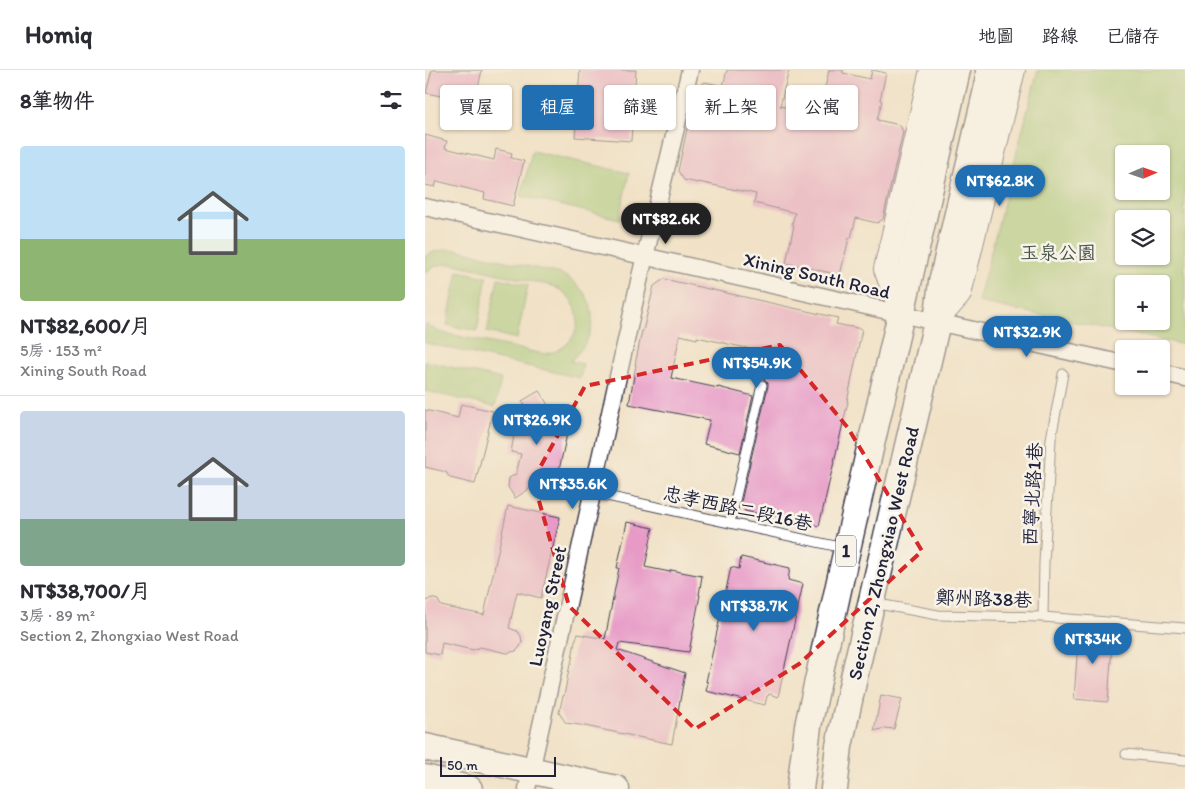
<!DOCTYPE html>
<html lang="zh-TW">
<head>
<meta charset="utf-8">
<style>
  body { margin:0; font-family:Itim,"LXGW WenKai TC",sans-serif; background:#f2f2f3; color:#2b2b33; height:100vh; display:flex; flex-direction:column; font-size:19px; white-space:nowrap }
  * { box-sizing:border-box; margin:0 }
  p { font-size:16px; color:#7c7c81 }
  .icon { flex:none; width:28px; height:28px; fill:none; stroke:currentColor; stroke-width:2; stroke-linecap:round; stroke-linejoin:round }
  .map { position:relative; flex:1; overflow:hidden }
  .sheet { display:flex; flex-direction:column; background:#fff; width:425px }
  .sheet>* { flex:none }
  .top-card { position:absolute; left:15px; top:15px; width:475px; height:45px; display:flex; gap:10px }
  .needle { width:32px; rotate:88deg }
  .buttons { position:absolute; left:690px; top:75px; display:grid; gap:10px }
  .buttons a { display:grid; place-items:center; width:55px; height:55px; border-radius:5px; background:#fff; box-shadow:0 1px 4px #0004; font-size:25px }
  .scale { position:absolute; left:15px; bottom:12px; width:116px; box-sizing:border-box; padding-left:5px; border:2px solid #22223b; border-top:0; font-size:14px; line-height:18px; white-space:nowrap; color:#22223b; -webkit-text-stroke:4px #f7f3e8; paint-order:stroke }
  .price { position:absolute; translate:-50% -42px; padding:0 11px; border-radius:18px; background:#1f6fb2; color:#fff; font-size:16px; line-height:32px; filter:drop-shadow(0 1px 2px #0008) }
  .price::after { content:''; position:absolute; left:50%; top:30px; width:15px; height:11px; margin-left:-8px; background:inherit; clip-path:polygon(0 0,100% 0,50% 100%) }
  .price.on { background:#222; color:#fff }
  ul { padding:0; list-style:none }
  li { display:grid; align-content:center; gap:10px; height:265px; padding:0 20px }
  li+li { border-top:1px solid #e1e1e2 }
  li span { display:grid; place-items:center; height:155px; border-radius:5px; color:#555 }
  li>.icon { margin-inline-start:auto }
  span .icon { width:90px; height:90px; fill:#fffc; stroke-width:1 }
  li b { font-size:21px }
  h2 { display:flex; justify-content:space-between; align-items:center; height:60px; padding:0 20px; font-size:21px }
  .tag { padding:0 18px; border-radius:5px; background:#fff; box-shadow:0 1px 4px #0004; font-size:18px; line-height:45px }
  .tag.on { background:#1f6fb2; color:#fff }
  header { display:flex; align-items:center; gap:30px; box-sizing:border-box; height:70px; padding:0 25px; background:#fff; border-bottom:1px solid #e1e1e2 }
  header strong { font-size:24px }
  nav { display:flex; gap:28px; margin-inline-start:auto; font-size:18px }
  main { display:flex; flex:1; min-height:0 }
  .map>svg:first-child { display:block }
  .green { fill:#9dc774; stroke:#607458; fill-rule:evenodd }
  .building { fill:#e79ac6 }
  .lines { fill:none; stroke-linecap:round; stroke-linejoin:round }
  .lane-casing { stroke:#413f50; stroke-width:11 }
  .street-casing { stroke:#413f50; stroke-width:19 }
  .secondary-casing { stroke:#413f50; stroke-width:26 }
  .primary-casing { stroke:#413f50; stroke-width:29 }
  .lane { stroke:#fff; stroke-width:9 }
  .street { stroke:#fff; stroke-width:16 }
  .secondary { stroke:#fff; stroke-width:24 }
  .primary { stroke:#fff; stroke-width:26 }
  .marked { fill:none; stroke:#d62828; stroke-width:4; stroke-dasharray:10 6; stroke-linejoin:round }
  .labels { text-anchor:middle; stroke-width:5; stroke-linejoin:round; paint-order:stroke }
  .shield { fill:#f7f3e8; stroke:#62616f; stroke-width:1 }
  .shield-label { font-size:18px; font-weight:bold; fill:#22223b }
  .park-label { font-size:19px; fill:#47544c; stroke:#f7f3e8 }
  .street-label { font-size:19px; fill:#22223b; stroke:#f7f3e8 }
</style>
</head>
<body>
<header>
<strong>Homiq</strong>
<nav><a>地圖</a><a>路線</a><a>已儲存</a></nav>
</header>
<main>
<section class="sheet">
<h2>8筆物件<svg class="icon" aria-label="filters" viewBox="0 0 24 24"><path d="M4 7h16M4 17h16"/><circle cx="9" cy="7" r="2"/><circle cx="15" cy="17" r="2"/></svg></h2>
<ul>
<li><span style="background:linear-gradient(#bfe0f5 60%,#8fb573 0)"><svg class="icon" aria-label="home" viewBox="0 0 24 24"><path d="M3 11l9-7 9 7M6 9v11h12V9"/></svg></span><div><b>NT$82,600/月</b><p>5房 · 153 m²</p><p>Xining South Road</p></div></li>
<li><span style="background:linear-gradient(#c9d6e8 70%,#7fa58c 0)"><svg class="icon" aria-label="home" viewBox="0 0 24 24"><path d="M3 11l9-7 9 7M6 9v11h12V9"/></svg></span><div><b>NT$38,700/月</b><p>3房 · 89 m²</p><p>Section 2, Zhongxiao West Road</p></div></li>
</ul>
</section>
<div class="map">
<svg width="760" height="719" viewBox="0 0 760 719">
  <rect width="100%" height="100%" fill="#f7f3e8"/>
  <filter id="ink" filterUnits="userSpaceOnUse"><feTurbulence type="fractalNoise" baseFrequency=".02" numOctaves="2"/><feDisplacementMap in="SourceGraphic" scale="10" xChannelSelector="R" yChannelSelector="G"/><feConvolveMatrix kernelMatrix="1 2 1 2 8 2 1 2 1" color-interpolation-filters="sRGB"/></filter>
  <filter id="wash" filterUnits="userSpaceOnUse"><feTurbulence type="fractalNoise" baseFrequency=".0096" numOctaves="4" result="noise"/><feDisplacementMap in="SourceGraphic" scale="20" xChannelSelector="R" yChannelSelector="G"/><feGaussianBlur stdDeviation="1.12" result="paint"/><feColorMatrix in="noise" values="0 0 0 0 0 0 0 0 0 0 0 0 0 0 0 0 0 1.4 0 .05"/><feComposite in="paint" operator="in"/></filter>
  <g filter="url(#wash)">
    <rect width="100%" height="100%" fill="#f1e2c7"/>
    <g class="green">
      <path d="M 613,0 L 751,0 L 760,3 L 760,275 L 553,232 ZM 699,84 L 736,84 L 736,121 L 699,121 ZM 699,149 L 736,149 L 736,186 L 699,186 ZM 699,214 L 736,214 L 736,251 L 699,251 Z"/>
      <path d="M 107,81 L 204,103 L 194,149 L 96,126 Z"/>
      <path d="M 23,179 L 34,180 L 136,204 C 175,223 177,264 145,291 L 158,294 L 155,308 L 0,273 L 0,254 L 14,262 L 119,284 C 159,279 165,231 127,216 L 30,194 C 19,193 9,195 0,203 L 0,186 L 8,182 Z"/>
      <path d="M 33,201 L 62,207 L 52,261 L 22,255 Z"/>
      <path d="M 73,208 L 103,215 L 92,269 L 62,262 Z"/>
      <path d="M 0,291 L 76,309 L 70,337 L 0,321 Z"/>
    </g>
    <g id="blocks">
      <g class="building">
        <path d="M 7,0 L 57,0 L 47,44 L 23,39 L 26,28 L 1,23 Z"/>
        <path d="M 155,0 L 211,0 L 206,71 L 150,67 Z"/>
        <path d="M 302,0 L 364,0 L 355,36 L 392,44 L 398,17 L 400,18 L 404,0 L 418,0 L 418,3 L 445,9 L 447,0 L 461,3 L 455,30 L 457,31 L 452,50 L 475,55 L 478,62 L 458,149 L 452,153 L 431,148 L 426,168 L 424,168 L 415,205 L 361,193 L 369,155 L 367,154 L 370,143 L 329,133 L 331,124 L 273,112 L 273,113 L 259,110 L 253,101 L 271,18 L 280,12 L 298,16 Z"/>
        <path d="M 0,65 L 22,71 L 20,78 L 69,90 L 71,79 L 87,83 L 86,88 L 99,91 L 88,136 L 59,129 L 60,123 L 12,111 L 10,117 L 0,115 Z"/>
        <path d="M 239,209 L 413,248 L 411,254 L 437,259 L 422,332 L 423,332 L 394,456 L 348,445 L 348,447 L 320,441 L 316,432 L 343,316 L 343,313 L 339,309 L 344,283 L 272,267 L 272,269 L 255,265 L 246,308 L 293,318 L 293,317 L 328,326 L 315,383 L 279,374 L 285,350 L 204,334 L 211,295 L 210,295 L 217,261 L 218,261 L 229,216 Z"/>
        <path d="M 114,321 L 142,364 L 134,400 L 90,428 L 83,417 L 84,408 L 91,404 L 96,384 L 86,382 L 90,360 L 101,363 L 105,343 L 97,331 Z"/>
        <path d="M 36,334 L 68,341 L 50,414 L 25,408 L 21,402 L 0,397 L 0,340 L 33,348 Z"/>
        <path d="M 83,436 L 135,447 L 116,528 L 92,522 L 84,558 L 92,561 L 96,566 L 97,573 L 94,578 L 91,581 L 82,583 L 55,577 L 48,580 L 17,573 L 15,585 L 0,582 L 0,532 L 6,528 L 13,530 L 16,536 L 59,545 Z"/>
        <path d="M 202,452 L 228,458 L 220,497 L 245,502 L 246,500 L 277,506 L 274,525 L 275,525 L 264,582 L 194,573 L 192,580 L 260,603 L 247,674 L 155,655 L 141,653 L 134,643 L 138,626 L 139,626 L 145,594 L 146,595 L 150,571 L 153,564 L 180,569 L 194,498 L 192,498 Z"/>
        <path d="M 316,487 L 365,498 L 363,510 L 378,514 L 353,627 L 344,624 L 343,626 L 342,626 L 340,635 L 281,621 L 283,612 L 281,612 L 306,497 L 314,499 Z"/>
        <path d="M 654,558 L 688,561 L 683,632 L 649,629 Z"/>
        <path d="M 456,625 L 477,629 L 469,659 L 460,658 L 449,661 Z"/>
      </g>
    </g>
  </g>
  <g filter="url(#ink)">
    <use href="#blocks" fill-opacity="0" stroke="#413f50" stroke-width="1"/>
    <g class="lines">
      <g class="lane-casing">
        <g id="lane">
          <path d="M 168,423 L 419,478"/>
          <path d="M 305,452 L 337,315"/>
          <path d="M 448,533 L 513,545 L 618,547 L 760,558"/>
          <path d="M 618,547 L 619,493 L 626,369 L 638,304"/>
          <path d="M 701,684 L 760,690"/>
        </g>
      </g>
      <g class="street-casing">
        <g id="street">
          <path d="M 0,137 L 699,294"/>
          <path d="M 736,302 L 760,308"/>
          <path d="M 102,719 L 215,207 L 265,0"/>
        </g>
      </g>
      <g class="secondary-casing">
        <g id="secondary">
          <path d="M 476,240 L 461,199 L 507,0"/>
          <path d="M 513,248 L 534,224 L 588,0"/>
        </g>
      </g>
      <g class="primary-casing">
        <g id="primary">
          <path d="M 0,677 L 191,719"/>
          <path d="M 0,708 L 44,719"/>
          <path d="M 375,719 L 383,656 L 422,479 L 532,0"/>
          <path d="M 409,719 L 414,676 L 430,603 L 512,252 L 517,212 L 564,11 L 564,0"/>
        </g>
      </g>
      <use href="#lane" class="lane"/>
      <use href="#street" class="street"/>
      <use href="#secondary" class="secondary"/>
      <use href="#primary" class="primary"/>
    </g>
  </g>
  <path d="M0 0H760V719H0ZM 355,275 L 423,358 L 497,481 L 374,594 L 270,659 L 144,536 L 108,410 L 160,316 Z" fill="#f1e2c7" fill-opacity=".55" fill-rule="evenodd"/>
  <path class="marked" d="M 355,275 L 423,358 L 497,481 L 374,594 L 270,659 L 144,536 L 108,410 L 160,316 Z"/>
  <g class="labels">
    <rect class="shield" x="411" y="465.5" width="20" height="31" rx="4"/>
    <g class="shield-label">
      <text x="421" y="487">1</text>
    </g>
    <g class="park-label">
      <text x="633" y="189">玉泉公園</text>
    </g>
    <g class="street-label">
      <text transform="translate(392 205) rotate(13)" y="7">Xining South Road</text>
      <text transform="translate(607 424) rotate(-87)" y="7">西寧北路1巷</text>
      <text transform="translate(313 438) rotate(12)" y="7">忠孝西路二段16巷</text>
      <text transform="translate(458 483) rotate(-77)" y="7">Section 2, Zhongxiao West Road</text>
      <text transform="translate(559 528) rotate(2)" y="7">鄭州路38巷</text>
      <text transform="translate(122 536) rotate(-78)" y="7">Luoyang Street</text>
    </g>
  </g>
</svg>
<div class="buttons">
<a><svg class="needle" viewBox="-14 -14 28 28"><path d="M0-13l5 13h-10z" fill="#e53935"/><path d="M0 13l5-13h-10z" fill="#7c7c81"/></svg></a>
<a><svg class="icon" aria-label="layers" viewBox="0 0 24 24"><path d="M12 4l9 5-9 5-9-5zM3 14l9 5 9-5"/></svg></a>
<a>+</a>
<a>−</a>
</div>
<div class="scale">50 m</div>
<b class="price" style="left:575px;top:137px">NT$62.8K</b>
<b class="price on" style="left:241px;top:175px">NT$82.6K</b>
<b class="price" style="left:602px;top:288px">NT$32.9K</b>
<b class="price" style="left:332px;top:319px">NT$54.9K</b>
<b class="price" style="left:112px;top:376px">NT$26.9K</b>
<b class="price" style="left:148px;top:440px">NT$35.6K</b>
<b class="price" style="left:329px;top:562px">NT$38.7K</b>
<b class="price" style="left:668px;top:595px">NT$34K</b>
<div class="top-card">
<a class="tag">買屋</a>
<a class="tag on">租屋</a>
<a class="tag">篩選</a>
<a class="tag">新上架</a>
<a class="tag">公寓</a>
</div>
</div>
</main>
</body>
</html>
